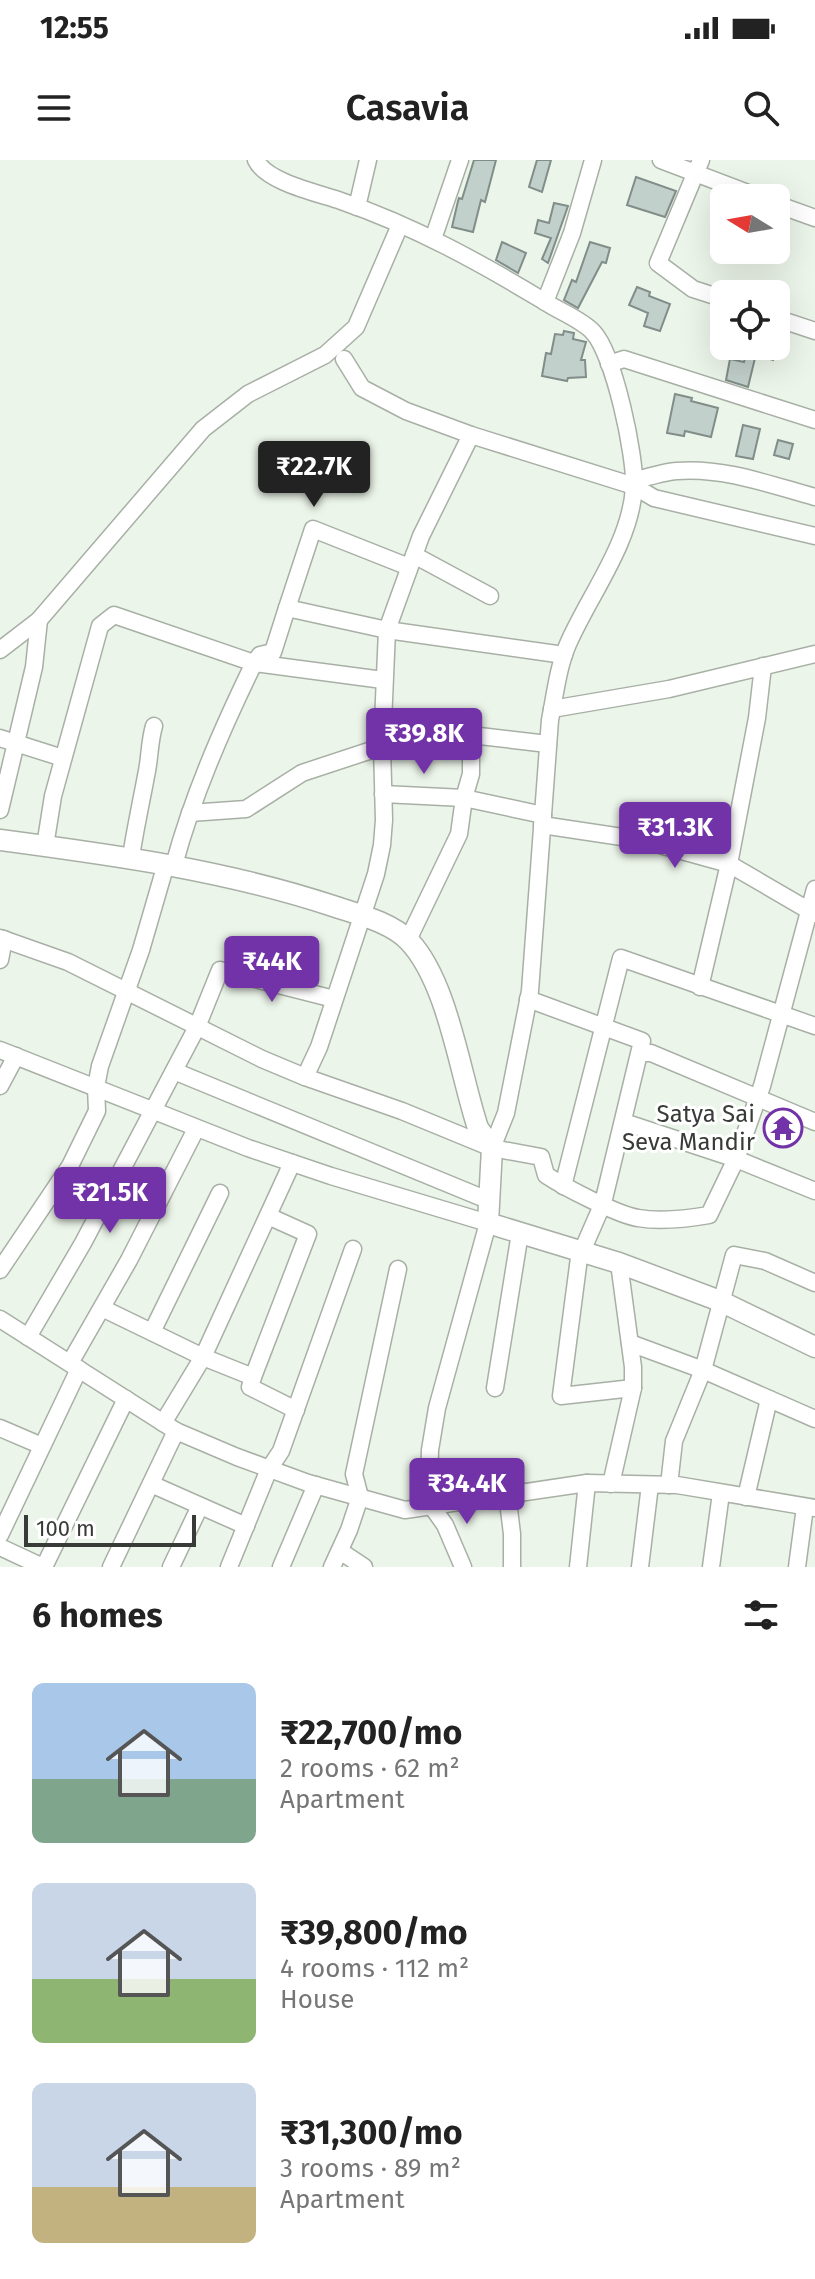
<!DOCTYPE html>
<html lang="en">
<head>
<meta charset="utf-8">
<style>
  body { margin:0; font-family:"Fira Sans",sans-serif; background:#f6f6f6; color:#222; height:100vh; display:flex; flex-direction:column; font-size:30px; white-space:nowrap }
  * { box-sizing:border-box; margin:0 }
  p { font-size:26px; color:#767676 }
  .icon { flex:none; width:44px; height:44px; fill:none; stroke:currentColor; stroke-width:2; stroke-linecap:round; stroke-linejoin:round }
  .map { position:relative; height:1407px; overflow:hidden }
  .side { display:flex; flex-direction:column; background:#fff; flex:1 }
  .side>* { flex:none }
  .needle { width:52px; rotate:281deg }
  .buttons { position:absolute; left:710px; top:24px; display:grid; gap:16px }
  .buttons a { display:grid; place-items:center; width:80px; height:80px; border-radius:12px; background:#fff; box-shadow:0 8px 32px #0002; font-size:40px }
  .scale { position:absolute; left:24px; bottom:20px; width:172px; box-sizing:border-box; padding-left:8px; border:4px solid #383b37; border-top:0; font-size:22px; line-height:28px; white-space:nowrap; color:#383b37; -webkit-text-stroke:6px #fff; paint-order:stroke }
  .price { position:absolute; translate:-50% -68px; padding:0 18px; border-radius:8px; background:#7233a8; color:#fff; font-size:26px; line-height:52px; filter:drop-shadow(0 2px 4px #0008) }
  .price::after { content:''; position:absolute; left:50%; top:48px; width:24px; height:18px; margin-left:-12px; background:inherit; clip-path:polygon(0 0,100% 0,50% 100%) }
  .price.current { background:#222; color:#fff }
  ul { padding:0; list-style:none }
  li { display:flex; align-items:center; gap:24px; height:200px; padding:0 32px }
  li span { display:grid; place-items:center; flex:none; width:224px; height:160px; border-radius:12px; color:#555 }
  li>.icon { margin-inline-start:auto }
  span .icon { width:96px; height:96px; fill:#fffc; stroke-width:1 }
  li b { font-size:34px }
  h2 { display:flex; justify-content:space-between; align-items:center; height:96px; padding:0 32px; font-size:34px }
  .status { display:flex; justify-content:space-between; align-items:center; height:56px; padding:0 40px; background:#fff; direction:ltr }
  .status svg { height:22px; fill:currentColor }
  header { display:flex; justify-content:space-between; align-items:center; height:104px; padding:0 32px; background:#fff; font-size:36px; font-weight:600 }
  .map>svg:first-child { display:block }
  .building { fill:#c2d0cb; stroke:#818d89; stroke-width:2 }
  .lines { fill:none; stroke-linecap:round; stroke-linejoin:round }
  .minor-casing { stroke:#a8b0a6; stroke-width:19 }
  .major-casing { stroke:#a8b0a6; stroke-width:23 }
  .minor { stroke:#fff; stroke-width:16 }
  .major { stroke:#fff; stroke-width:20 }
  .labels { text-anchor:middle; stroke-width:6; stroke-linejoin:round; paint-order:stroke }
  .poi-label { font-size:24px; fill:#383b37; stroke:#fff; text-anchor:end }
</style>
</head>
<body>
<div class="status"><b>12:55</b><svg viewBox="0 0 49 12"><path d="M0 12V9h3v3zM5 12V6h3v6zM10 12V3h3v9zM15 12V0h3v12zM26 1h20v11H26zM47 4h2v5h-2z"/></svg></div>
<header><svg class="icon" aria-label="menu" viewBox="0 0 24 24"><path d="M4 6h16M4 12h16M4 18h16"/></svg>Casavia<svg class="icon" aria-label="search" viewBox="0 0 24 24"><circle cx="10" cy="10" r="6"/><path d="M15 15l6 6"/></svg></header>
<div class="map">
<svg width="815" height="1407" viewBox="0 0 815 1407">
  <rect width="100%" height="100%" fill="#ecf5ea"/>
  <g class="building">
    <path d="M 474,0 L 496,0 L 485,42 L 481,40 L 473,72 L 452,67 L 458,41 L 459,38 L 462,39 Z"/>
    <path d="M 537,0 L 551,0 L 542,32 L 529,27 Z"/>
    <path d="M 636,17 L 676,31 L 665,57 L 627,45 Z"/>
    <path d="M 554,43 L 568,46 L 548,103 L 542,99 L 551,78 L 535,73 L 538,60 L 549,63 Z"/>
    <path d="M 502,82 L 526,93 L 518,113 L 496,100 Z"/>
    <path d="M 590,82 L 610,88 L 606,103 L 602,102 L 578,148 L 564,140 L 572,120 L 576,122 Z"/>
    <path d="M 637,127 L 650,132 L 649,136 L 670,144 L 660,171 L 644,166 L 648,153 L 629,145 Z"/>
    <path d="M 564,171 L 574,173 L 573,179 L 586,182 L 581,200 L 585,200 L 586,217 L 568,218 L 567,221 L 542,216 L 546,193 L 551,194 L 555,174 L 563,175 Z"/>
    <path d="M 737,186 L 778,186 L 773,200 L 756,194 L 748,227 L 726,220 L 730,199 L 744,202 L 747,191 Z"/>
    <path d="M 675,234 L 692,238 L 691,241 L 718,248 L 711,277 L 685,271 L 684,276 L 667,273 Z"/>
    <path d="M 743,265 L 760,269 L 753,299 L 736,296 Z"/>
    <path d="M 778,280 L 793,284 L 789,299 L 774,295 Z"/>
  </g>
  <g class="lines">
    <g class="minor-casing">
      <g id="minor">
        <path d="M 256,0 C 266,22 318,33 341,41 C 414,66 481,103 547,143 C 561,152 582,160 593,172 C 614,194 636,297 634,328 C 630,384 590,434 568,484 C 558,507 555,535 550,560 L 530,831 L 506,953 L 492,988"/>
        <path d="M 661,0 L 761,38"/>
        <path d="M 701,0 L 658,103 L 693,129 L 724,139"/>
        <path d="M 776,44 L 815,58"/>
        <path d="M 357,47 L 368,0"/>
        <path d="M 433,79 L 460,0"/>
        <path d="M 545,142 L 572,73 L 593,0"/>
        <path d="M 776,158 L 815,171"/>
        <path d="M 344,199 L 362,228 L 406,251 L 471,275 L 634,326 L 654,338 L 815,376"/>
        <path d="M 609,204 L 624,199 L 815,260"/>
        <path d="M 634,321 C 648,317 663,312 677,311 C 723,307 771,325 815,337"/>
        <path d="M 414,395 L 490,436"/>
        <path d="M 287,448 L 313,369 L 409,407"/>
        <path d="M 0,490 L 39,460 L 203,269 L 248,234 L 325,195 L 356,167 L 400,65"/>
        <path d="M 763,506 L 757,558 L 729,704 L 815,754"/>
        <path d="M 552,549 L 669,529 L 815,494"/>
        <path d="M 0,578 L 63,598"/>
        <path d="M 383,634 L 464,638 L 543,655"/>
        <path d="M 0,650 L 34,507 L 39,460"/>
        <path d="M 190,653 L 246,649 L 302,613 L 414,576 L 471,575 L 548,584"/>
        <path d="M 542,665 L 642,680 L 729,704 L 700,827"/>
        <path d="M 45,686 L 53,636 L 100,466 L 114,455 L 254,503 L 383,520"/>
        <path d="M 131,697 C 135,670 141,643 146,616 C 150,599 149,583 154,566"/>
        <path d="M 174,705 C 193,635 222,569 254,503 L 260,495 L 273,492 L 287,448 L 387,470 L 564,495"/>
        <path d="M 0,778 L 68,802 L 262,899 L 305,917 L 402,951 L 492,988 L 541,997 L 546,1015 C 564,1027 618,1055 638,1058 C 661,1062 686,1059 709,1055 L 736,999 L 762,926 L 815,729"/>
        <path d="M 408,780 L 459,674 L 464,638 L 471,614 L 471,575"/>
        <path d="M 0,800 L 4,779"/>
        <path d="M 528,839 L 642,881 L 603,1043 L 579,1098 L 561,1236 L 633,1228"/>
        <path d="M 0,890 L 248,988 L 331,1016 L 488,1063 L 437,1248 L 430,1290 L 429,1325 L 433,1348 L 445,1365 L 463,1407"/>
        <path d="M 640,893 L 651,893 L 815,962"/>
        <path d="M 174,911 L 490,1041"/>
        <path d="M 305,917 L 319,887 L 376,714 L 382,685 L 384,660 L 382,586 L 387,470 L 421,376 L 471,275"/>
        <path d="M 0,926 L 16,896"/>
        <path d="M 624,962 L 736,999 L 815,1031"/>
        <path d="M 563,1026 L 621,798 L 815,866"/>
        <path d="M 0,1110 L 70,1006 L 97,951 L 96,927 L 100,906 L 141,790 L 166,704"/>
        <path d="M 102,1148 L 203,1197 L 253,1217 L 308,1074 L 268,1056"/>
        <path d="M 0,1159 L 176,1271 L 237,1297 L 308,1323 L 405,1350 L 587,1323 L 677,1325 L 815,1348"/>
        <path d="M 152,1172 L 220,1033"/>
        <path d="M 28,1177 L 83,1083 L 197,867 L 220,810 L 334,839"/>
        <path d="M 630,1183 L 703,1210 L 815,1259"/>
        <path d="M 70,1203 L 129,1100 L 196,969"/>
        <path d="M 253,1217 L 250,1227 L 296,1250"/>
        <path d="M 495,1228 L 520,1073"/>
        <path d="M 163,1263 L 203,1197 L 292,1003"/>
        <path d="M 0,1268 L 42,1286"/>
        <path d="M 151,1324 L 246,1366"/>
        <path d="M 611,1324 L 633,1228 L 633,1207 L 619,1103"/>
        <path d="M 669,1325 L 674,1281 L 703,1210 L 734,1095 L 765,1101 L 815,1123"/>
        <path d="M 507,1333 L 512,1374 L 512,1407"/>
        <path d="M 746,1337 L 769,1239"/>
        <path d="M 0,1375 L 79,1209"/>
        <path d="M 0,1387 L 43,1407"/>
        <path d="M 340,1391 L 364,1407"/>
        <path d="M 44,1407 L 126,1239"/>
        <path d="M 111,1407 L 176,1271"/>
        <path d="M 171,1407 L 200,1346"/>
        <path d="M 229,1407 L 269,1309 L 281,1291 L 353,1089"/>
        <path d="M 281,1407 L 316,1325"/>
        <path d="M 332,1407 L 349,1370 L 360,1337 L 354,1314 L 398,1109"/>
        <path d="M 578,1407 L 587,1323"/>
        <path d="M 640,1407 L 650,1325"/>
        <path d="M 711,1407 L 721,1333"/>
        <path d="M 797,1407 L 805,1347"/>
      </g>
    </g>
    <g class="major-casing">
      <path id="major" d="M 0,680 C 113,695 224,710 333,746 C 357,754 391,762 409,781 C 448,822 460,914 478,968 L 492,988 L 488,1063 L 619,1103 L 720,1141 L 815,1187"/>
    </g>
    <use href="#minor" class="minor"/>
    <use href="#major" class="major"/>
  </g>
  <defs>
    <g id="temple-ring" transform="scale(2)"><circle r="9.5" fill="#fff" stroke="#7233a8" stroke-width="1.5"/><path d="M0-6L5-2H3V0L6.5 2.5H4V6H1.5V3h-3V6H-4V2.5H-6.5L-3 0V-2H-5Z" fill="#7233a8"/></g>
  </defs>
  <g fill-rule="evenodd">
    <use href="#temple-ring" x="783" y="968"/>
  </g>
  <g class="labels">
    <g class="poi-label">
      <text x="755" y="962">Satya Sai<tspan x="755" dy="28">Seva Mandir</tspan></text>
    </g>
  </g>
</svg>
<div class="buttons">
<a><svg class="needle" viewBox="-14 -14 28 28"><path d="M0-13l5 13h-10z" fill="#e53935"/><path d="M0 13l5-13h-10z" fill="#767676"/></svg></a>
<a><svg class="icon" aria-label="locate" viewBox="0 0 24 24"><circle cx="12" cy="12" r="6"/><path d="M12 2v4M12 18v4M2 12h4M18 12h4"/></svg></a>
</div>
<div class="scale">100 m</div>
<b class="price current" style="left:314px;top:349px">₹22.7K</b>
<b class="price" style="left:424px;top:616px">₹39.8K</b>
<b class="price" style="left:675px;top:710px">₹31.3K</b>
<b class="price" style="left:272px;top:844px">₹44K</b>
<b class="price" style="left:110px;top:1075px">₹21.5K</b>
<b class="price" style="left:467px;top:1366px">₹34.4K</b>
</div>
<section class="side">
<h2>6 homes<svg class="icon" aria-label="filters" viewBox="0 0 24 24"><path d="M4 7h16M4 17h16"/><circle cx="9" cy="7" r="2"/><circle cx="15" cy="17" r="2"/></svg></h2>
<ul>
<li><span style="background:linear-gradient(#a9c7e8 60%,#7fa58c 0)"><svg class="icon" aria-label="home" viewBox="0 0 24 24"><path d="M3 11l9-7 9 7M6 9v11h12V9"/></svg></span><div><b>₹22,700/mo</b><p>2 rooms · 62 m²</p><p>Apartment</p></div></li>
<li><span style="background:linear-gradient(#c9d6e8 60%,#8fb573 0)"><svg class="icon" aria-label="home" viewBox="0 0 24 24"><path d="M3 11l9-7 9 7M6 9v11h12V9"/></svg></span><div><b>₹39,800/mo</b><p>4 rooms · 112 m²</p><p>House</p></div></li>
<li><span style="background:linear-gradient(#c9d6e8 65%,#c2b280 0)"><svg class="icon" aria-label="home" viewBox="0 0 24 24"><path d="M3 11l9-7 9 7M6 9v11h12V9"/></svg></span><div><b>₹31,300/mo</b><p>3 rooms · 89 m²</p><p>Apartment</p></div></li>
</ul>
</section>
</body>
</html>
